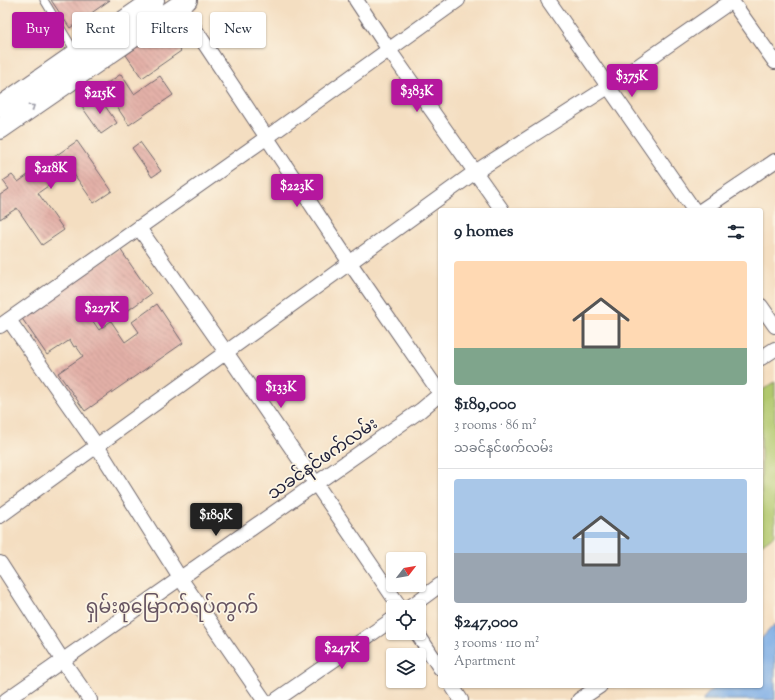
<!DOCTYPE html>
<html lang="en">
<head>
<meta charset="utf-8">
<style>
  body { margin:0; font-family:"Sorts Mill Goudy","Noto Sans Myanmar",serif; background:#f6f6f7; color:#1f2937; height:100vh; display:flex; flex-direction:column; font-size:15px; white-space:nowrap }
  * { box-sizing:border-box; margin:0 }
  p { font-size:13px; color:#747a83 }
  .icon { flex:none; width:22px; height:22px; fill:none; stroke:currentColor; stroke-width:2; stroke-linecap:round; stroke-linejoin:round }
  .map { position:relative; flex:1; overflow:hidden }
  .side { position:absolute; left:438px; top:208px; width:325px; height:480px; display:flex; flex-direction:column; background:#fff; border-radius:4px; box-shadow:0 1px 3px #0004 }
  .side>* { flex:none }
  .hud { position:absolute; left:12px; top:12px; width:366px; height:36px; display:flex; gap:8px }
  .needle { width:26px; rotate:59deg }
  .fabs { position:absolute; left:386px; top:552px; display:grid; gap:8px }
  .fabs a { display:grid; place-items:center; width:40px; height:40px; border-radius:4px; background:#fff; box-shadow:0 1px 3px #0004; font-size:20px }
  .price { position:absolute; translate:-50% -34px; padding:0 9px; border-radius:4px; background:#b5179e; color:#fff; font-size:13px; line-height:26px; filter:drop-shadow(0 1px 2px #0008) }
  .price::after { content:''; position:absolute; left:50%; top:24px; width:12px; height:9px; margin-left:-6px; background:inherit; clip-path:polygon(0 0,100% 0,50% 100%) }
  .price.selected { background:#222; color:#fff }
  ul { padding:0; list-style:none }
  li { display:grid; align-content:center; gap:8px; height:212px; padding:0 16px }
  li+li { border-top:1px solid #e0e1e3 }
  li span { display:grid; place-items:center; height:124px; border-radius:4px; color:#555 }
  li>.icon { margin-inline-start:auto }
  span .icon { width:72px; height:72px; fill:#fffc; stroke-width:1 }
  li b { font-size:17px }
  h2 { display:flex; justify-content:space-between; align-items:center; height:48px; padding:0 16px; font-size:17px }
  .chip { padding:0 14px; border-radius:4px; background:#fff; box-shadow:0 1px 3px #0004; font-size:14px; line-height:36px }
  .chip.selected { background:#b5179e; color:#fff }
  .map>svg:first-child { display:block }
  .green { fill:#b1c86d; stroke:#6a7554 }
  .water { fill:#7aace6; stroke:#4e6790 }
  .building { fill:url(#building-back-hatch) }
  .lines { fill:none; stroke-linecap:round; stroke-linejoin:round }
  .lane-casing { stroke:#6c646a; stroke-width:9 }
  .street-casing { stroke:#6c646a; stroke-width:16 }
  .secondary-casing { stroke:#6c646a; stroke-width:22 }
  .lane { stroke:#fff; stroke-width:7 }
  .street { stroke:#fff; stroke-width:14 }
  .secondary { stroke:#fff; stroke-width:20 }
  .oneway { stroke:#9c9ca7 }
  .labels { text-anchor:middle; stroke-width:3.5; stroke-linejoin:round; paint-order:stroke }
  .street-label { font-size:17px; fill:#22223b; stroke:#fcf5e5 }
  .quarter-label { font-size:19px; fill:#665461; stroke:#fcf5e5 }
</style>
</head>
<body>
<div class="map">
<svg width="775" height="700" viewBox="0 0 775 700">
  <defs>
    <pattern id="building-back-hatch" width="6" height="6" patternUnits="userSpaceOnUse"><rect width="6" height="6" fill="#e3b0a7"/><path d="M-1 5l2 2M0 0l6 6M5-1l2 2" fill="none" stroke="#c29791"/></pattern>
  </defs>
  <rect width="100%" height="100%" fill="#fcf5e5"/>
  <filter id="ink" filterUnits="userSpaceOnUse"><feTurbulence type="fractalNoise" baseFrequency=".025" numOctaves="2"/><feDisplacementMap in="SourceGraphic" scale="8" xChannelSelector="R" yChannelSelector="G"/><feConvolveMatrix kernelMatrix="1 2 1 2 8 2 1 2 1" color-interpolation-filters="sRGB"/></filter>
  <filter id="wash" filterUnits="userSpaceOnUse"><feTurbulence type="fractalNoise" baseFrequency=".012" numOctaves="4" result="noise"/><feDisplacementMap in="SourceGraphic" scale="16" xChannelSelector="R" yChannelSelector="G"/><feGaussianBlur stdDeviation="0.9" result="paint"/><feColorMatrix in="noise" values="0 0 0 0 0 0 0 0 0 0 0 0 0 0 0 0 0 1.4 0 .05"/><feComposite in="paint" operator="in"/></filter>
  <g filter="url(#wash)">
    <rect width="100%" height="100%" fill="#f4dec1"/>
    <path class="green" d="M 775,382 L 775,535 L 761,545 L 761,391 Z"/>
    <path class="water" d="M 775,624 L 775,700 L 702,700 L 715,686 L 761,686 L 761,639 Z"/>
    <g id="blocks">
      <g class="building">
        <path d="M 51,0 L 110,0 L 70,28 Z"/>
        <path d="M 165,28 L 181,51 L 142,78 L 126,55 Z"/>
        <path d="M 121,74 L 134,94 L 160,76 L 173,95 L 129,125 L 103,86 Z"/>
        <path d="M 98,96 L 117,123 L 101,134 L 82,107 Z"/>
        <path d="M 77,141 L 112,191 L 94,203 L 71,170 L 38,193 L 64,230 L 42,245 L 17,208 L 0,219 L 0,195 L 9,189 L 3,181 L 12,175 L 18,182 Z"/>
        <path d="M 140,142 L 161,171 L 152,177 L 132,148 Z"/>
        <path d="M 120,249 L 151,294 L 123,314 L 114,300 L 90,317 L 99,330 L 111,321 L 125,342 L 139,332 L 132,322 L 157,304 L 183,343 L 85,411 L 58,373 L 83,356 L 76,346 L 74,347 L 70,340 L 47,355 L 21,317 Z"/>
      </g>
    </g>
  </g>
  <g filter="url(#ink)">
    <use href="#blocks" fill-opacity="0" stroke="#6c646a" stroke-width="1"/>
    <g class="lines">
      <g class="lane-casing">
        <path id="lane" d="M 44,0 L 76,53"/>
      </g>
      <g class="street-casing">
        <g id="street">
          <path d="M 356,0 L 389,50 L 502,210"/>
          <path d="M 548,0 L 694,210"/>
          <path d="M 731,0 L 775,62"/>
          <path d="M 179,5 L 350,263 L 440,393"/>
          <path d="M 702,210 L 775,161"/>
          <path d="M 139,228 L 226,352 L 400,607"/>
          <path d="M 761,306 L 775,326"/>
          <path d="M 9,320 L 97,446 L 180,578 L 264,700"/>
          <path d="M 0,326 L 266,138 L 458,0"/>
          <path d="M 761,358 L 775,349"/>
          <path d="M 0,516 L 475,172 L 608,87 L 733,0"/>
          <path d="M 0,563 L 63,661 L 90,700"/>
          <path d="M 410,607 L 440,585"/>
          <path d="M 417,633 L 440,668"/>
          <path d="M 452,686 L 461,700"/>
          <path d="M 6,700 L 421,410 L 440,394"/>
          <path d="M 276,700 L 393,619"/>
          <path d="M 579,700 L 600,686"/>
        </g>
      </g>
      <g class="secondary-casing">
        <g id="secondary">
          <path d="M 0,107 L 154,0"/>
          <path d="M 0,129 L 187,0"/>
        </g>
      </g>
      <use href="#lane" class="lane"/>
      <use href="#street" class="street"/>
      <use href="#secondary" class="secondary"/>
    </g>
    <defs><path id="oneway-chevron" d="M-2-3.5L2.5 0L-2 3.5" fill="none" stroke-width="1.6" stroke-linecap="round" stroke-linejoin="round"/></defs>
    <use class="oneway" href="#oneway-chevron" transform="translate(32 107) rotate(-35)"/>
  </g>
  <g class="labels">
    <g class="street-label">
      <text transform="translate(322 458) rotate(-35)" y="6">သခင်နင်ဖက်လမ်း</text>
    </g>
    <g class="quarter-label">
      <text x="172" y="613">ရှမ်းစုမြောက်ရပ်ကွက်</text>
    </g>
  </g>
</svg>
<div class="fabs">
<a><svg class="needle" viewBox="-14 -14 28 28"><path d="M0-13l5 13h-10z" fill="#e53935"/><path d="M0 13l5-13h-10z" fill="#747a83"/></svg></a>
<a><svg class="icon" aria-label="locate" viewBox="0 0 24 24"><circle cx="12" cy="12" r="6"/><path d="M12 2v4M12 18v4M2 12h4M18 12h4"/></svg></a>
<a><svg class="icon" aria-label="layers" viewBox="0 0 24 24"><path d="M12 4l9 5-9 5-9-5zM3 14l9 5 9-5"/></svg></a>
</div>
<b class="price" style="left:632px;top:98px">$375K</b>
<b class="price" style="left:417px;top:113px">$383K</b>
<b class="price" style="left:100px;top:115px">$215K</b>
<b class="price" style="left:51px;top:190px">$218K</b>
<b class="price" style="left:297px;top:208px">$223K</b>
<b class="price" style="left:102px;top:330px">$227K</b>
<b class="price" style="left:281px;top:409px">$133K</b>
<b class="price selected" style="left:216px;top:537px">$189K</b>
<b class="price" style="left:342px;top:670px">$247K</b>
<div class="hud">
<a class="chip selected">Buy</a>
<a class="chip">Rent</a>
<a class="chip">Filters</a>
<a class="chip">New</a>
</div>
<section class="side">
<h2>9 homes<svg class="icon" aria-label="filters" viewBox="0 0 24 24"><path d="M4 7h16M4 17h16"/><circle cx="9" cy="7" r="2"/><circle cx="15" cy="17" r="2"/></svg></h2>
<ul>
<li><span style="background:linear-gradient(#ffd9b3 70%,#7fa58c 0)"><svg class="icon" aria-label="home" viewBox="0 0 24 24"><path d="M3 11l9-7 9 7M6 9v11h12V9"/></svg></span><div><b>$189,000</b><p>3 rooms · 86 m²</p><p>သခင်နင်ဖက်လမ်း</p></div></li>
<li><span style="background:linear-gradient(#a9c7e8 60%,#9aa5b1 0)"><svg class="icon" aria-label="home" viewBox="0 0 24 24"><path d="M3 11l9-7 9 7M6 9v11h12V9"/></svg></span><div><b>$247,000</b><p>3 rooms · 110 m²</p><p>Apartment</p></div></li>
</ul>
</section>
</div>
</body>
</html>
